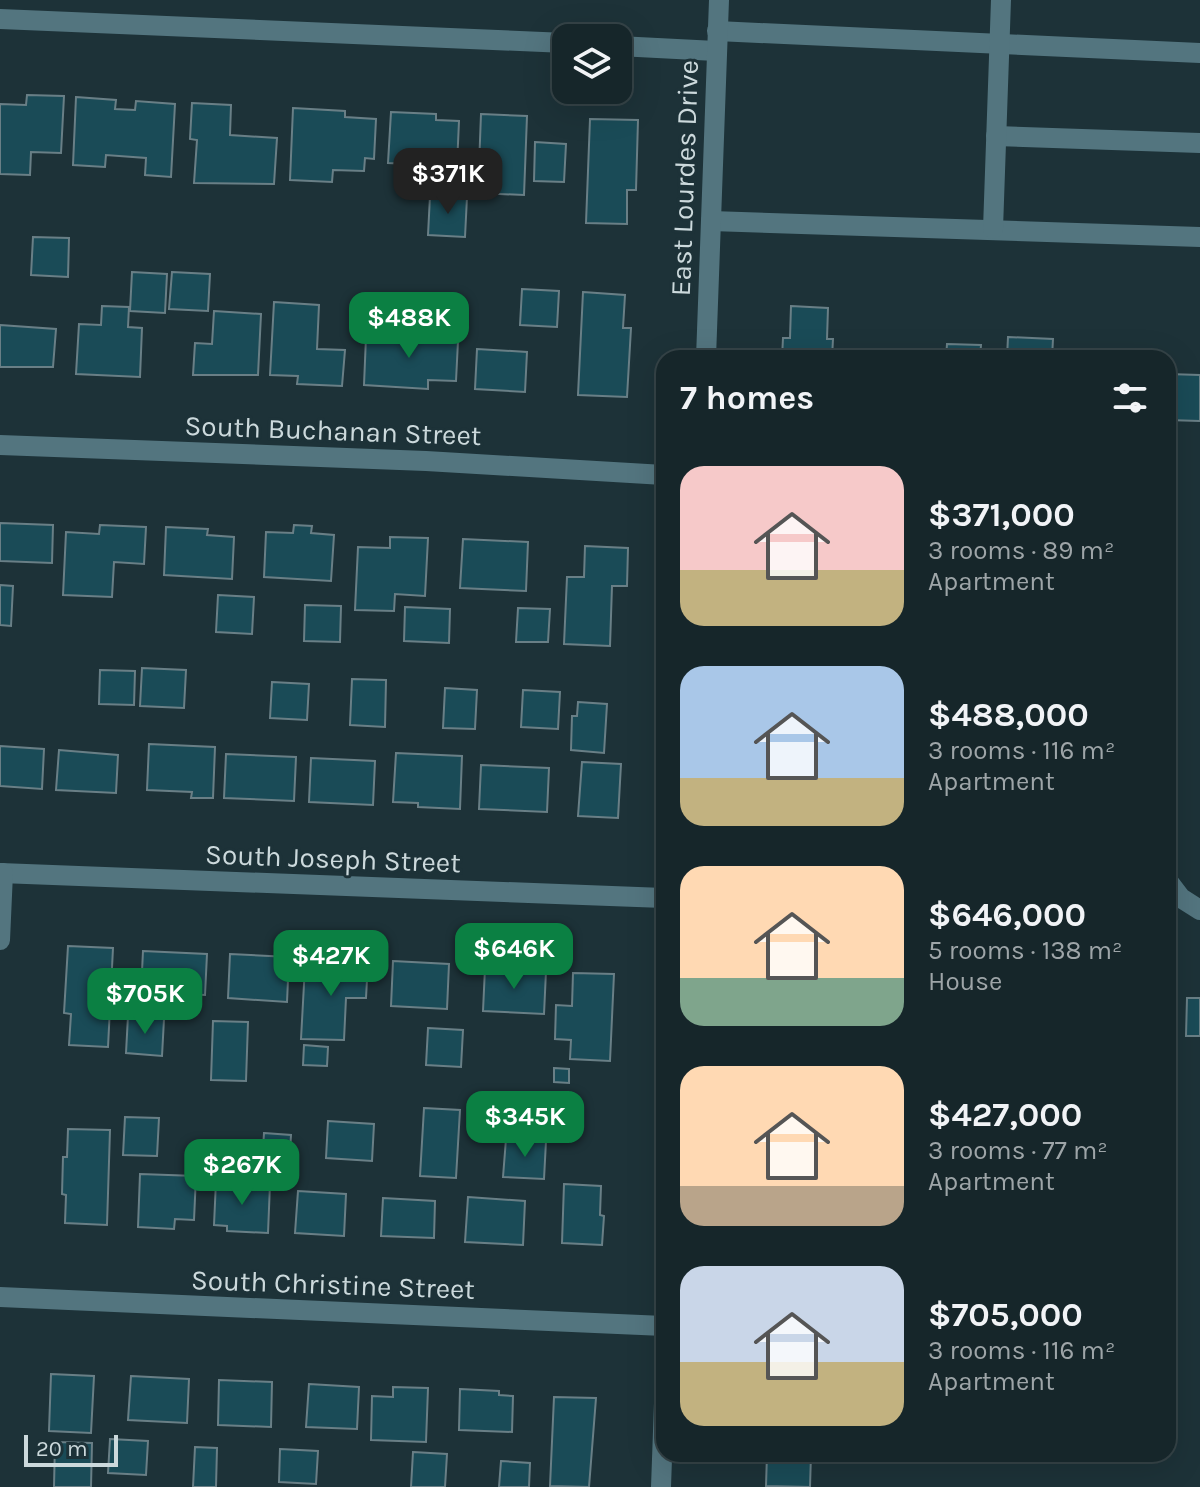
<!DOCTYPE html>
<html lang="en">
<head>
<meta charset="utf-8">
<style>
  body { margin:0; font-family:Karla,sans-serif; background:#1f2e32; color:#f1f3f6; height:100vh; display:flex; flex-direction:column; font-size:30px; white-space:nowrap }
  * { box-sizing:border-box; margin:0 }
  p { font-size:26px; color:#9ea5a8 }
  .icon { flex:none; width:44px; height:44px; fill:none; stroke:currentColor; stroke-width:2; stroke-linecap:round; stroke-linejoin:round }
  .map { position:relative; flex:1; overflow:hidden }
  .drawer { position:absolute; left:656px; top:350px; width:520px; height:1112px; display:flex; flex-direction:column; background:#16262a; border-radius:24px; box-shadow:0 8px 32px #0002,0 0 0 2px #354347 }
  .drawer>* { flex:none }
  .buttons { position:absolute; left:552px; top:24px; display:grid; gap:16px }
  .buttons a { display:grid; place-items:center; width:80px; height:80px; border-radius:16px; background:#16262a; box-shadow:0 8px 32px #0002,0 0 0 2px #354347; font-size:40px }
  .scale { position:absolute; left:24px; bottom:20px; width:94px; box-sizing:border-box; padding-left:8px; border:4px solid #ccd9dc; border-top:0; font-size:22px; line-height:28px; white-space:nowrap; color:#ccd9dc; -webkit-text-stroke:6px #1d3238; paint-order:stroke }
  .price { position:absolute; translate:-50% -68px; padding:0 18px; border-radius:16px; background:#0b8043; color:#fff; font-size:26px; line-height:52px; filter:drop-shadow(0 2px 4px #0008) }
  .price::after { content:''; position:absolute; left:50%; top:48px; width:24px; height:18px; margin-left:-12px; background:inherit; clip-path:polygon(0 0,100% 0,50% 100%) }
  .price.active { background:#222; color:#fff }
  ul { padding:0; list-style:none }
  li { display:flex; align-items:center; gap:24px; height:200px; padding:0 24px }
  li span { display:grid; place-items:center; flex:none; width:224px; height:160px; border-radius:24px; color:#555 }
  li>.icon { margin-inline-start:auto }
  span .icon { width:96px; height:96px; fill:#fffc; stroke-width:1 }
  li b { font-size:34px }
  h2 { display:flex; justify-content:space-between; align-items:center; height:96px; padding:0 24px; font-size:34px }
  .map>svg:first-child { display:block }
  .building { fill:#1a4b57; stroke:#697f86; stroke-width:2 }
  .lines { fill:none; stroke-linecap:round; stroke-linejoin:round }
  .minor { stroke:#53757f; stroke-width:20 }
  .labels { text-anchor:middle; stroke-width:6; stroke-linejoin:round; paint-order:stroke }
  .street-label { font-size:28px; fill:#ccd9dc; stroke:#1d3238 }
</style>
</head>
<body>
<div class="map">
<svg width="1200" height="1487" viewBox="0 0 1200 1487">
  <rect width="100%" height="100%" fill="#1d3238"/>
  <g class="building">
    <path d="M 27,95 L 64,96 L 61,153 L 31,152 L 30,175 L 0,174 L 0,104 L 26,105 Z"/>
    <path d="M 76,97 L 116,100 L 115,109 L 135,110 L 136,101 L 175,104 L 171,177 L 145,175 L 146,158 L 106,155 L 105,167 L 73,165 Z"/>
    <path d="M 192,103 L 231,105 L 230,135 L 277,138 L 274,184 L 194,183 L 197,140 L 190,139 Z"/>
    <path d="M 293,108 L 345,111 L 345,117 L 376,119 L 374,159 L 365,158 L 364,171 L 333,170 L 332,182 L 290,180 Z"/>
    <path d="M 391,112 L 436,114 L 436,120 L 459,121 L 457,166 L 388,163 Z"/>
    <path d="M 481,114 L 527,116 L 524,195 L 478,193 Z"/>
    <path d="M 590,119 L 638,120 L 636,190 L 627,190 L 627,224 L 586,223 Z"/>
    <path d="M 535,142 L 566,144 L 564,182 L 534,181 Z"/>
    <path d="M 430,196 L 467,197 L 465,237 L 428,235 Z"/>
    <path d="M 33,237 L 69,238 L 68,277 L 31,275 Z"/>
    <path d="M 132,272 L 167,274 L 165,313 L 130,311 Z"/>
    <path d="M 172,272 L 210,274 L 208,311 L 169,309 Z"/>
    <path d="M 522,289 L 559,291 L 557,327 L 520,325 Z"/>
    <path d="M 583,292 L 625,295 L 623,328 L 631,328 L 627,397 L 578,395 Z"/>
    <path d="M 274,302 L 319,305 L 317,349 L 345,350 L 342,386 L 297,384 L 298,376 L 270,375 Z"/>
    <path d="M 102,306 L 129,307 L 128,327 L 142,328 L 140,377 L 76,374 L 79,324 L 101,325 Z"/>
    <path d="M 791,306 L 828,308 L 827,339 L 833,339 L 832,358 L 782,358 L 783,338 L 790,338 Z"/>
    <path d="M 214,311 L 261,314 L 258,375 L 193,375 L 195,343 L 212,344 Z"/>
    <path d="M 0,325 L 56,329 L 53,367 L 0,367 Z"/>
    <path d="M 394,326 L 416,327 L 415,338 L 458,341 L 456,381 L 428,380 L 428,389 L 364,385 L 366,337 L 393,339 Z"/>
    <path d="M 1008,337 L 1053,339 L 1052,358 L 1007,358 Z"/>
    <path d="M 947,344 L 981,345 L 980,358 L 946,358 Z"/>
    <path d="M 477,349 L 527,352 L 525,392 L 475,389 Z"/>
    <path d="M 886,349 L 897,349 L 897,358 L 885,358 Z"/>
    <path d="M 1168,374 L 1200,375 L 1200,421 L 1168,420 Z"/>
    <path d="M 0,523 L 53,525 L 52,563 L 0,561 Z"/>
    <path d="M 100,525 L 146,527 L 144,564 L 114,562 L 112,597 L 63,595 L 66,532 L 99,534 Z"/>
    <path d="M 294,525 L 312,526 L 311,533 L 334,535 L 331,581 L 264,577 L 266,532 L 293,533 Z"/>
    <path d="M 166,527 L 208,529 L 207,535 L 234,537 L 232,579 L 164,575 Z"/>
    <path d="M 390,537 L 428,538 L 425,596 L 395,594 L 394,611 L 355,610 L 358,547 L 390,548 Z"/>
    <path d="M 463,539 L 528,542 L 526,591 L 460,588 Z"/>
    <path d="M 585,546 L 628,548 L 627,586 L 612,586 L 610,646 L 564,644 L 567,577 L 584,577 Z"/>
    <path d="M 0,585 L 13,586 L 11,626 L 0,625 Z"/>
    <path d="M 218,595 L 254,597 L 252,634 L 216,632 Z"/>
    <path d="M 305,605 L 341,606 L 340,642 L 304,641 Z"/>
    <path d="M 405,607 L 450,609 L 449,643 L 404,641 Z"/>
    <path d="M 518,608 L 550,609 L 548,642 L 516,642 Z"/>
    <path d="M 142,668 L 186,670 L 184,708 L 140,706 Z"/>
    <path d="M 100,670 L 135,671 L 134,705 L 99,704 Z"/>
    <path d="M 352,679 L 386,680 L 385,727 L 350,725 Z"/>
    <path d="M 272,682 L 309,684 L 307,720 L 270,718 Z"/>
    <path d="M 445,688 L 477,690 L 475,729 L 443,728 Z"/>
    <path d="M 523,690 L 560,692 L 558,729 L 521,727 Z"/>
    <path d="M 578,702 L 607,704 L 604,753 L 571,750 L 572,716 L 577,716 Z"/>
    <path d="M 149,744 L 215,747 L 213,798 L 191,798 L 192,792 L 147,790 Z"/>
    <path d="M 0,746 L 44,749 L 42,789 L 0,786 Z"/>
    <path d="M 59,750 L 118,755 L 116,793 L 56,790 Z"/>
    <path d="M 396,753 L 462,756 L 460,809 L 418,807 L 418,803 L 393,802 Z"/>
    <path d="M 226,754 L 296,757 L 294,801 L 224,798 Z"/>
    <path d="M 311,758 L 375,761 L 373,805 L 309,802 Z"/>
    <path d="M 582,762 L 621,764 L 618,818 L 578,816 Z"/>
    <path d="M 481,765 L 549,768 L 547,812 L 479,809 Z"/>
    <path d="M 68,946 L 113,948 L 108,1047 L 69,1045 L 71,1014 L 64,1013 Z"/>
    <path d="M 143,951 L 207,954 L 205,995 L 141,992 Z"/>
    <path d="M 230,954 L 289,957 L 287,1002 L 228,998 Z"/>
    <path d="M 341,960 L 368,961 L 366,998 L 346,998 L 344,1040 L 301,1039 L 305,966 L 340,967 Z"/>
    <path d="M 393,961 L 449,964 L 447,1009 L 391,1006 Z"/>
    <path d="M 485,968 L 546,971 L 544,1014 L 483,1011 Z"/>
    <path d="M 573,973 L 614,974 L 610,1061 L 570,1059 L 571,1040 L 555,1039 L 556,1005 L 572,1006 Z"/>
    <path d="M 1187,998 L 1200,998 L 1200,1036 L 1186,1036 Z"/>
    <path d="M 128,1016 L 164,1019 L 162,1056 L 126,1053 Z"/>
    <path d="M 213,1021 L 248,1022 L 246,1081 L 211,1080 Z"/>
    <path d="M 428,1028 L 463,1030 L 461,1067 L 426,1065 Z"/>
    <path d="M 304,1045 L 328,1047 L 327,1066 L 303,1065 Z"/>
    <path d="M 554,1068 L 569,1069 L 569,1083 L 554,1082 Z"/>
    <path d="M 424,1108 L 460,1110 L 456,1178 L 420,1176 Z"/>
    <path d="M 125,1117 L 159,1118 L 157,1156 L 123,1155 Z"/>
    <path d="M 328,1121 L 374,1124 L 372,1161 L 326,1158 Z"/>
    <path d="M 507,1123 L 527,1124 L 526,1133 L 507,1132 Z"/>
    <path d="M 68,1129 L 110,1130 L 107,1225 L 65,1223 L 66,1195 L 62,1194 L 63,1157 L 67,1157 Z"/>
    <path d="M 264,1133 L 291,1135 L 289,1167 L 262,1165 Z"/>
    <path d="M 506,1139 L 546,1141 L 544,1179 L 503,1177 Z"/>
    <path d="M 140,1174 L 196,1176 L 194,1220 L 175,1219 L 174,1229 L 138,1227 Z"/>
    <path d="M 216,1181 L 270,1184 L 268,1233 L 227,1231 L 227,1226 L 214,1225 Z"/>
    <path d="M 564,1184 L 601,1186 L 600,1215 L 604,1216 L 602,1245 L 562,1243 Z"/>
    <path d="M 298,1191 L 346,1194 L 344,1236 L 295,1233 Z"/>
    <path d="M 468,1197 L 525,1201 L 523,1245 L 465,1242 Z"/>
    <path d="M 383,1198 L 435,1201 L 434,1238 L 381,1236 Z"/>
    <path d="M 51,1374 L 94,1376 L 91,1433 L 49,1431 Z"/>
    <path d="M 131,1376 L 189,1379 L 187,1423 L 128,1420 Z"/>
    <path d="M 219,1380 L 272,1382 L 271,1427 L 218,1425 Z"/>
    <path d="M 309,1384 L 359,1387 L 357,1429 L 306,1427 Z"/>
    <path d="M 393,1387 L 428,1388 L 426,1442 L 371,1440 L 372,1396 L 393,1397 Z"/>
    <path d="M 460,1389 L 499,1391 L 499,1395 L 513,1396 L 512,1432 L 459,1430 Z"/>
    <path d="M 554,1397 L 596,1398 L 589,1487 L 550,1486 Z"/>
    <path d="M 110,1439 L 148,1441 L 146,1475 L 108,1473 Z"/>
    <path d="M 55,1442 L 92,1443 L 91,1487 L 54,1487 Z"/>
    <path d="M 195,1447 L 217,1448 L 216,1487 L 193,1487 Z"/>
    <path d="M 280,1449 L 318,1451 L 316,1484 L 279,1482 Z"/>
    <path d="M 413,1452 L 447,1454 L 445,1487 L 411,1487 Z"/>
    <path d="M 767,1454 L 811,1454 L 810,1487 L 766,1486 Z"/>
    <path d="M 501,1461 L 530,1463 L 529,1487 L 499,1487 Z"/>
  </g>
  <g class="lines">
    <g class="minor">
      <path d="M 0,19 L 566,43"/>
      <path d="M 717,31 L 1200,53"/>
      <path d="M 618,46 L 716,51"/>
      <path d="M 996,136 L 1200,143"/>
      <path d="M 711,221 L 1200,237"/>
      <path d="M 993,229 L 1001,0"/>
      <path d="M 706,358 L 719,0"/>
      <path d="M 0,445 L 426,461 L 664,475"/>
      <path d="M 1168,546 L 1168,550"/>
      <path d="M 0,873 L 664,898"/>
      <path d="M 1168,881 L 1181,898 L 1200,910"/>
      <path d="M 0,940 L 3,873"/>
      <path d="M 0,1297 L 664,1326"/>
      <path d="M 661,1487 L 664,1403"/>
    </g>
  </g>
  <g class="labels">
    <g class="street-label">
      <text transform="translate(684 178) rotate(-88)" y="10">East Lourdes Drive</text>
      <text transform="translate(333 430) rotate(2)" y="10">South Buchanan Street</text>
      <text transform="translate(333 858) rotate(2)" y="10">South Joseph Street</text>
      <text transform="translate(333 1284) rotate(2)" y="10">South Christine Street</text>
    </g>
  </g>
</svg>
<div class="buttons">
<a><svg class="icon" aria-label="layers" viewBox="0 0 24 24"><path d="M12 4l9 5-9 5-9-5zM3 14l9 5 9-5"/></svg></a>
</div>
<div class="scale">20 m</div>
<b class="price active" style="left:448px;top:216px">$371K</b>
<b class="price" style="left:409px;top:360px">$488K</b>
<b class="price" style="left:514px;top:991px">$646K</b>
<b class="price" style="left:331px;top:998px">$427K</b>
<b class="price" style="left:145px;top:1036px">$705K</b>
<b class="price" style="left:525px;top:1159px">$345K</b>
<b class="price" style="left:242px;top:1207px">$267K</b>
<section class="drawer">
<h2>7 homes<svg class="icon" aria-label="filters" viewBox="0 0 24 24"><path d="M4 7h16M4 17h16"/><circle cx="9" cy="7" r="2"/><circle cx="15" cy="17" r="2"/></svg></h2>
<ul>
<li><span style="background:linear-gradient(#f6c9c9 65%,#c2b280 0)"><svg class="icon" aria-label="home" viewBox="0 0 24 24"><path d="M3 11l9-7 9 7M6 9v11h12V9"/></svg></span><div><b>$371,000</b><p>3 rooms · 89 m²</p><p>Apartment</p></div></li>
<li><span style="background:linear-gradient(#a9c7e8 70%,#c2b280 0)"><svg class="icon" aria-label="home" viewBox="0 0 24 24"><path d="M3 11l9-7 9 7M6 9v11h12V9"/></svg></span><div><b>$488,000</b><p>3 rooms · 116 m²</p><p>Apartment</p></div></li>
<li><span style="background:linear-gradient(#ffd9b3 70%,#7fa58c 0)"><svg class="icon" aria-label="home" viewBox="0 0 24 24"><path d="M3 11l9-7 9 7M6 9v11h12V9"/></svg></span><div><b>$646,000</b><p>5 rooms · 138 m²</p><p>House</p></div></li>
<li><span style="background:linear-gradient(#ffd9b3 75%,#b9a48a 0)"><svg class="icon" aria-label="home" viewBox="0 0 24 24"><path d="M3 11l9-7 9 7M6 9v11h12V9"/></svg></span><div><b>$427,000</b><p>3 rooms · 77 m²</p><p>Apartment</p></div></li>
<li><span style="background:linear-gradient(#c9d6e8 60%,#c2b280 0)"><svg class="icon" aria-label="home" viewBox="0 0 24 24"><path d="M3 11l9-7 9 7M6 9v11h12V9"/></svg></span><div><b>$705,000</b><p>3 rooms · 116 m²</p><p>Apartment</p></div></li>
</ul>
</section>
</div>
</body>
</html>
